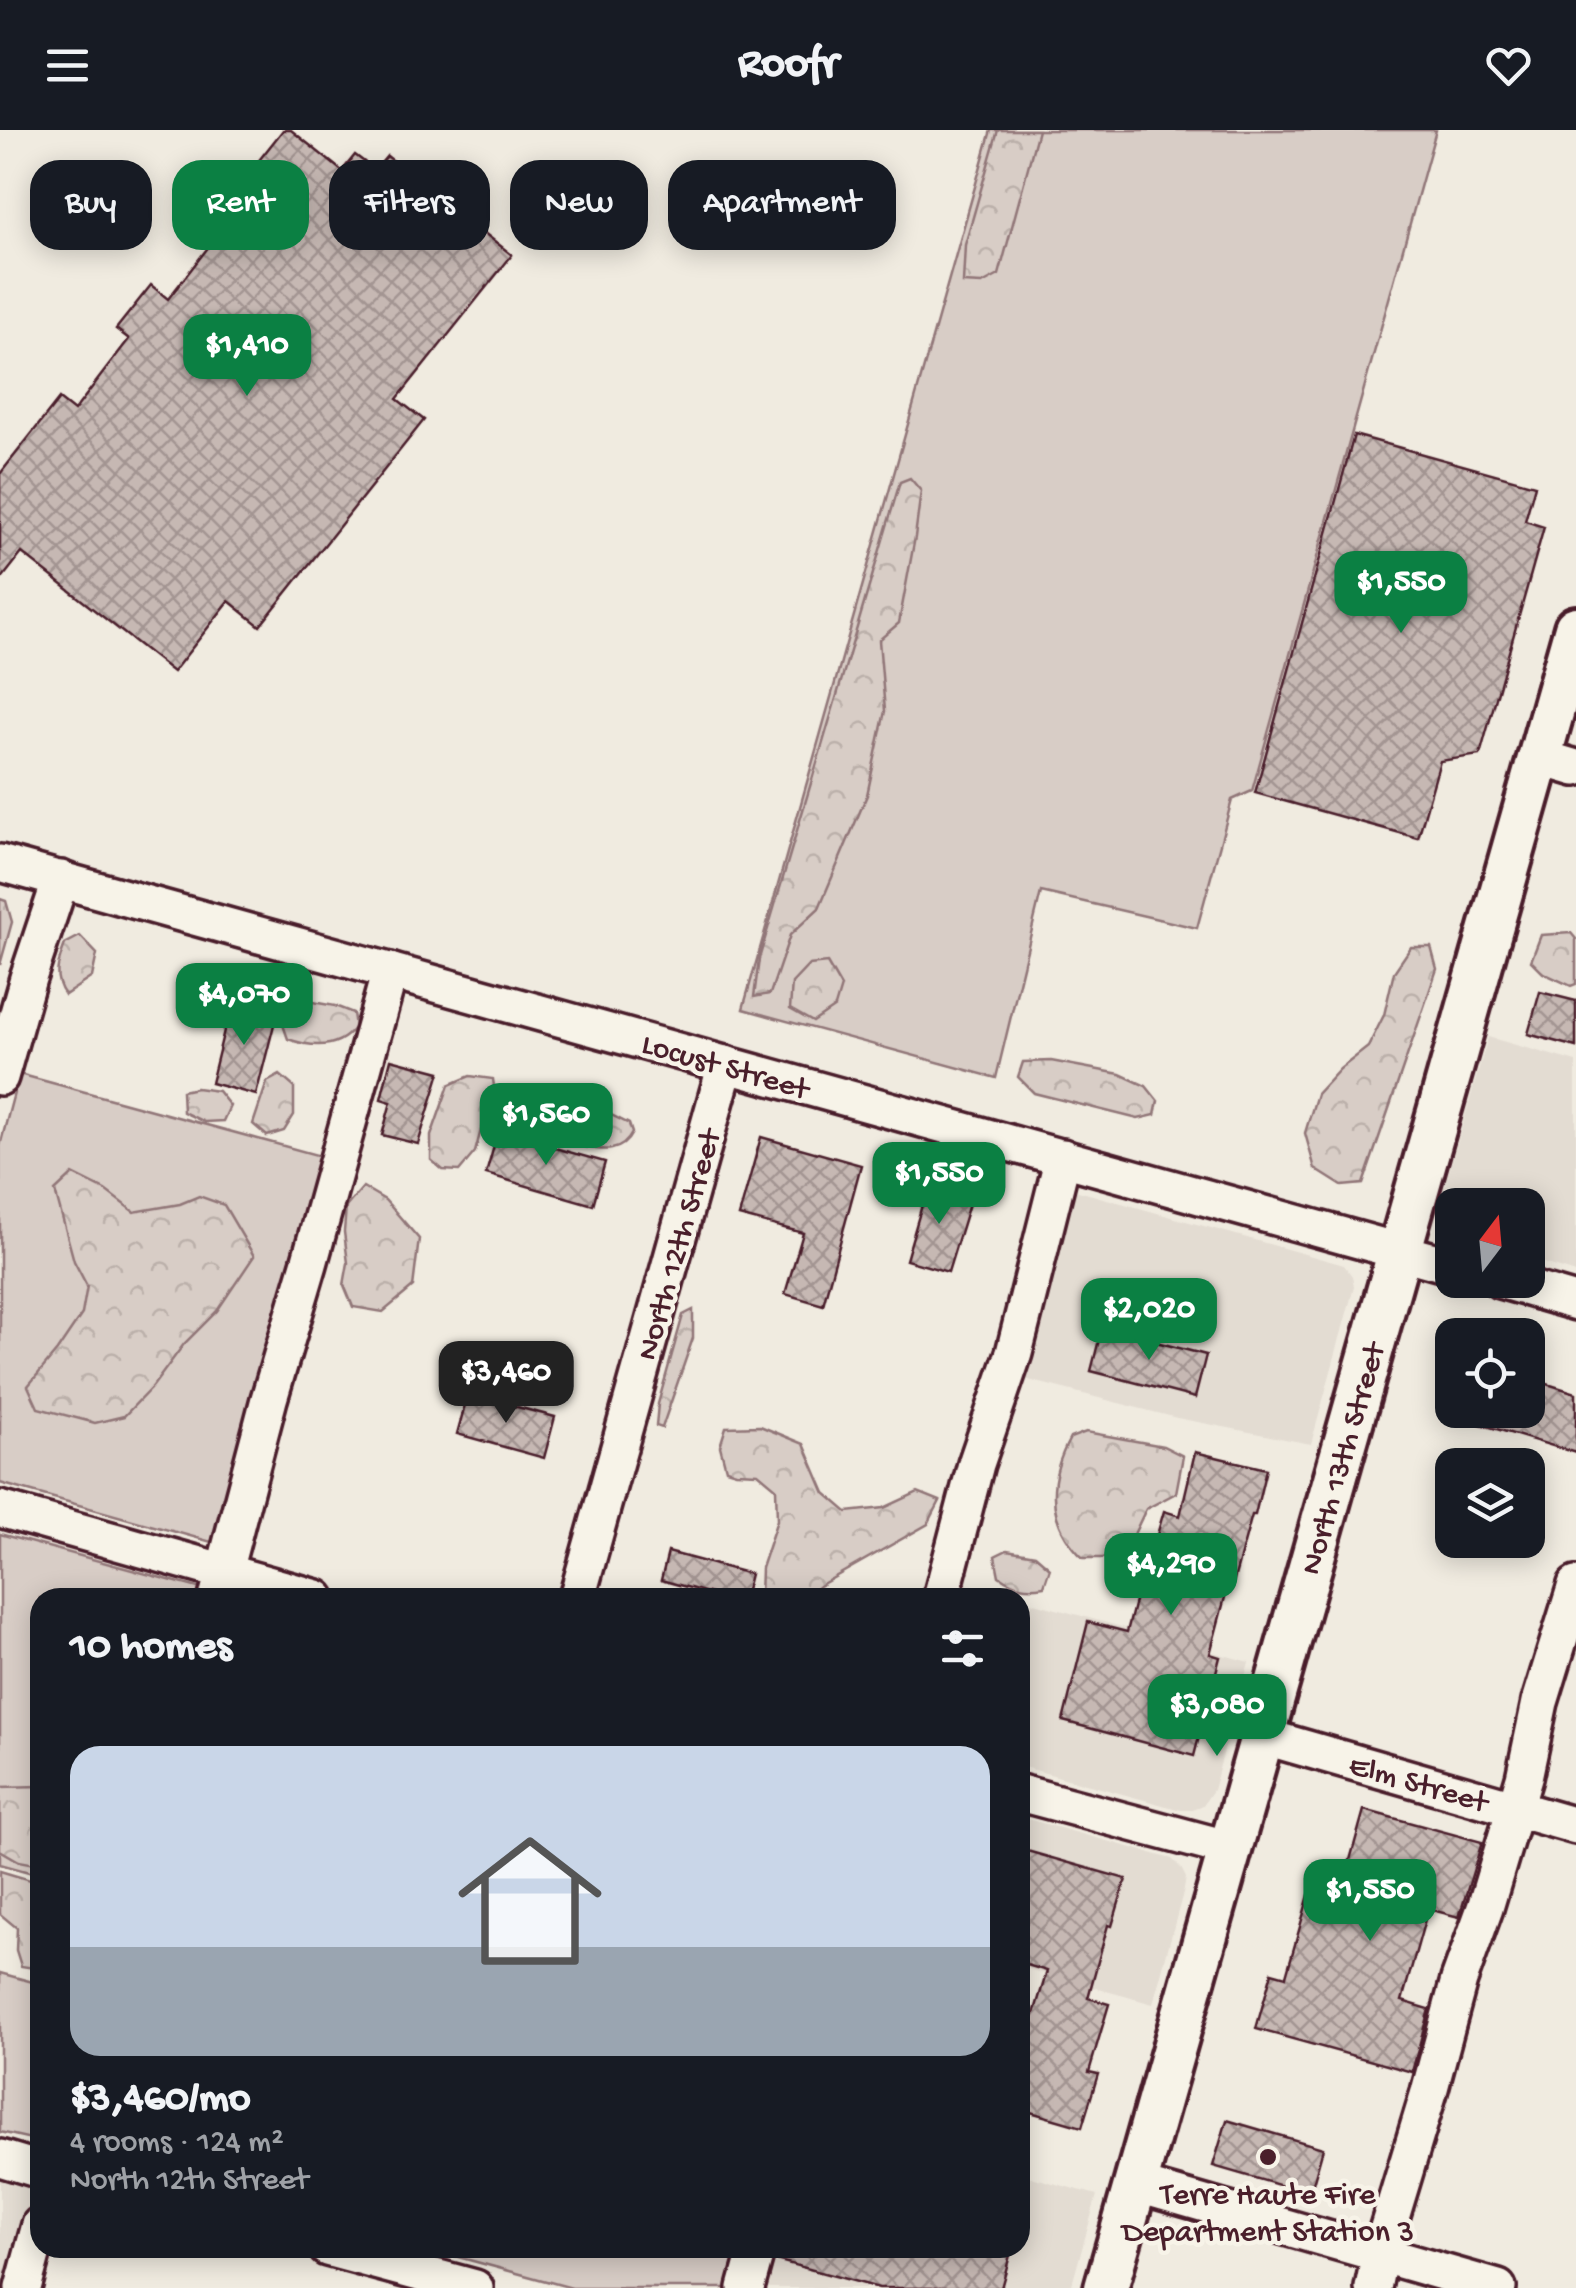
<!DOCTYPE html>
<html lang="en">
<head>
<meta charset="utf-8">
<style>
  body { margin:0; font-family:"Gochi Hand",sans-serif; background:#242831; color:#f1f3f6; height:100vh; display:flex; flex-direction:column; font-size:38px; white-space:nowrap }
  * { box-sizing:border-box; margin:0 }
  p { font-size:32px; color:#9ea1a6 }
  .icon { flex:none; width:55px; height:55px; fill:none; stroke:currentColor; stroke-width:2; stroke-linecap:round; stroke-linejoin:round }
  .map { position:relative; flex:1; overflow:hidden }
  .sheet { position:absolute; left:30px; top:1458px; width:1000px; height:670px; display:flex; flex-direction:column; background:#171b24; border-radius:30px; box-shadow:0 5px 25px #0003 }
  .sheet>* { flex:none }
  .hud { position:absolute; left:30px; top:30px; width:1000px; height:90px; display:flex; gap:20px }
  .needle { width:65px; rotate:16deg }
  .controls { position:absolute; left:1435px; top:1058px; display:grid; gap:20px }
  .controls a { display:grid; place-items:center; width:110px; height:110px; border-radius:20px; background:#171b24; box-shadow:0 5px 25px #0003; font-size:50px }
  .price { position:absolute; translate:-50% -85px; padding:0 22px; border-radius:20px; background:#0b8043; color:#fff; font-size:32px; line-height:65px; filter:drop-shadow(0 2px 5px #0008) }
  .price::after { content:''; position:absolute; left:50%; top:60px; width:30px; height:22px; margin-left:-15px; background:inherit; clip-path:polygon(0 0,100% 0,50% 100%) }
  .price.current { background:#222; color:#fff }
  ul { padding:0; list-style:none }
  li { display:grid; align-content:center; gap:20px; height:530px; padding:0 40px }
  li+li { border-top:2px solid #363941 }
  li span { display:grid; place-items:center; height:310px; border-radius:30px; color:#555 }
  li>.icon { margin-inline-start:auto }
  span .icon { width:180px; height:180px; fill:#fffc; stroke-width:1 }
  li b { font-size:42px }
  h2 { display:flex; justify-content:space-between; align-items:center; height:120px; padding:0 40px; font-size:42px }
  .chip { padding:0 35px; border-radius:30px; background:#171b24; box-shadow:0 5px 25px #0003; font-size:35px; line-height:90px }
  .chip.current { background:#0b8043; color:#fff }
  header { display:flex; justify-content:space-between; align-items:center; height:130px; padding:0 40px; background:#171b24; font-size:45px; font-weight:700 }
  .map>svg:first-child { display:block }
  .built { fill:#e3dcd2 }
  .green { fill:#d8cdc6; stroke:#917678; stroke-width:2.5 }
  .forest { fill:url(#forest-crowns); stroke:#917678; stroke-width:2.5 }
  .building { fill:url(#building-cross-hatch); stroke:#4a1f2b; stroke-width:2.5 }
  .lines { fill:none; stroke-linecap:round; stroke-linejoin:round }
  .minor-casing { stroke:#4a1f2b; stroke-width:42 }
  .major-casing { stroke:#4a1f2b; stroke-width:50 }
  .minor { stroke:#f7f3e8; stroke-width:35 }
  .major { stroke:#f7f3e8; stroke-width:42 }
  .poi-dot { fill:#4a1f2b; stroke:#f7f3e8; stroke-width:4 }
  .labels { text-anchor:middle; stroke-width:9; stroke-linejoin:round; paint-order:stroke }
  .street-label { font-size:32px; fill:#4a1f2b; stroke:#f7f3e8 }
  .poi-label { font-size:32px; fill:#4a1f2b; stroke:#f7f3e8 }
</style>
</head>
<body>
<header><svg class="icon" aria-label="menu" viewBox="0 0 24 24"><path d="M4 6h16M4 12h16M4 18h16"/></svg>Roofr<svg class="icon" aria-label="heart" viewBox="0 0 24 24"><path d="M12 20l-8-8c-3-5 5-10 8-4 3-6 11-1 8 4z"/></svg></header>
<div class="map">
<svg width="1576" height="2158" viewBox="0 0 1576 2158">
  <defs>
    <pattern id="forest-crowns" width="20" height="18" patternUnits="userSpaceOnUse" patternTransform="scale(2.5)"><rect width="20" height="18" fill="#d8cdc6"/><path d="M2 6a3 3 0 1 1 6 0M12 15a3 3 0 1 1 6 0" fill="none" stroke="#bbb0aa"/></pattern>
    <pattern id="building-cross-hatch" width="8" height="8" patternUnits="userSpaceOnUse" patternTransform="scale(2.5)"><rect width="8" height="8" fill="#c6b8b3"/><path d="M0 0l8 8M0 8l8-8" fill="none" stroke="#a39592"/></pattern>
  </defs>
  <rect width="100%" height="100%" fill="#f0ebe0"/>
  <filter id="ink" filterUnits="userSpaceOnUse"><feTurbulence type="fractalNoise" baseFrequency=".01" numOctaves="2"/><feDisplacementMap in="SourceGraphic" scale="20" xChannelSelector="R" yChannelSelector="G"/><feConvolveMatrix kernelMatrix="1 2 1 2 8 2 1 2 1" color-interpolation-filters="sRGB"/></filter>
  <g filter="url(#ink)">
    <g class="built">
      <path d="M 1488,907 L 1576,932 L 1576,1143 L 1528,1128 L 1528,1075 L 1452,1075 L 1452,1107 L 1438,1089 L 1438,1079 Z"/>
      <path d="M 1071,1059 L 1344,1135 L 1352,1146 L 1354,1157 L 1311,1314 L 1177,1288 L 1021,1248 Z"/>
      <path d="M 956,1451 L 1016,1467 L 952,1468 Z"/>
      <path d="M 1020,1469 L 1249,1532 L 1213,1660 L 1203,1675 L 1193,1680 L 1181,1680 L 1020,1636 Z"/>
      <path d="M 1020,1687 L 1172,1729 L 1181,1738 L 1186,1748 L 1184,1759 L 1153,1874 L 1020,1837 Z"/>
      <path d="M 1020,2044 L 1097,2065 L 1071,2158 L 753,2158 L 765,2118 L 1020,2118 Z"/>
      <path d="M 0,2048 L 34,2057 L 39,2065 L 16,2158 L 0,2158 Z"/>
    </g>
    <g class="green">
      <path d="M 991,0 L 1436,0 L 1252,661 L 1232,670 L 1197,798 L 1041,762 L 996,948 L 743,879 Z"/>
      <path d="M 19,944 L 328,1028 L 215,1413 L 0,1353 L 0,1016 Z"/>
      <path d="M 0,1404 L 202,1459 L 206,1467 L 40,1468 L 40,1745 L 0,1734 Z"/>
      <path d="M 0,1843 L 40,1854 L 40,2011 L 0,2002 Z"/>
      <path d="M 425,2118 L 750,2118 L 738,2158 L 572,2158 Z"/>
    </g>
    <g class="forest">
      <path d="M 998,0 L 1038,0 L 999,145 L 982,154 L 963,153 L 965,115 Z"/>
      <path d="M 910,348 L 921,361 L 915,407 L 899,493 L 879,510 L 885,581 L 867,665 L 819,778 L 790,805 L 770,864 L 754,867 L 759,829 L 900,352 Z"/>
      <path d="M 0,769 L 6,771 L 12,792 L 0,835 Z"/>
      <path d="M 1571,803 L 1576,809 L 1576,854 L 1571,856 L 1543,843 L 1531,831 L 1541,805 Z"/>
      <path d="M 80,806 L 97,824 L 92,847 L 65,865 C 52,847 58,833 65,814 Z"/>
      <path d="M 1411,817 L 1431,817 L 1437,839 L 1363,1054 L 1342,1056 L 1315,1039 L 1305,1003 L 1317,964 L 1340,939 L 1368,917 L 1384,885 L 1394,842 Z"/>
      <path d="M 827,833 L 841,857 L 835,877 L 813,892 L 790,879 L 792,853 L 809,835 Z"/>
      <path d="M 296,869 L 335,876 L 353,883 L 355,897 C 339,919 313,918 288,909 L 281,889 L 281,875 Z"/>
      <path d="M 1051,931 L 1120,944 L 1146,956 L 1158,971 L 1155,985 L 1138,989 L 1034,963 L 1018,947 L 1023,932 Z"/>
      <path d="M 280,945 L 294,957 L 294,985 L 284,1001 L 267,1006 L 253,994 L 267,952 Z"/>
      <path d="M 470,946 L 493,949 L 496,971 L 481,1000 L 475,1022 L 459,1041 L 443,1040 L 431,1030 L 431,1006 L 449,955 Z"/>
      <path d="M 196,958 L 218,961 L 230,976 L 223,991 L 204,992 L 183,982 L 182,961 Z"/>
      <path d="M 535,972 L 607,983 L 629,994 L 632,1003 C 622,1023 604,1021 585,1017 L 571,1000 L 534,993 L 521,979 Z"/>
      <path d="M 73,1044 L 105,1060 L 134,1082 L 180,1074 L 199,1066 L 224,1075 L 254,1126 L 217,1181 L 184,1214 L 153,1256 L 124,1286 L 95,1293 L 38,1278 L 28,1256 L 57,1221 L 82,1184 L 87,1156 L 74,1131 L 55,1061 Z"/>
      <path d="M 363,1057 L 385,1070 L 419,1109 L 413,1157 L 383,1182 L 353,1177 L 344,1155 L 348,1133 L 344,1102 L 346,1077 Z"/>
      <path d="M 693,1180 L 693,1208 L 662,1298 L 656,1296 L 658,1274 L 683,1185 Z"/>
      <path d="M 760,1296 L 804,1314 L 825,1363 L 847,1382 L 884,1378 L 918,1362 L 940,1371 L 928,1394 L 819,1456 L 806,1467 L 760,1467 L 761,1438 L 777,1390 L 776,1358 L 758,1343 L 736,1342 L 726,1339 L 720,1316 L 726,1297 Z"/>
      <path d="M 1086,1302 L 1163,1316 L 1183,1326 L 1176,1363 L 1146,1379 L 1126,1421 L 1103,1428 L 1083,1428 C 1046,1392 1047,1351 1070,1308 Z"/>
      <path d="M 1007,1420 L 1035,1425 L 1050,1438 L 1044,1456 C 1026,1459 1015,1457 999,1446 L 995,1426 Z"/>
      <path d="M 40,1656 L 40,1735 L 19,1731 L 0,1720 L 0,1657 Z"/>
      <path d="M 0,1741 L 40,1753 L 40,1839 L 21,1836 L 16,1820 L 17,1798 L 0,1784 Z"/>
    </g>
    <g class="building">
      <path d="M 283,0 L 291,0 L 342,41 L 355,25 L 375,40 L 387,26 L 512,125 L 397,269 L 424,290 L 260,496 L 229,471 L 173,542 L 22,423 L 0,451 L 0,344 L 59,269 L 74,281 L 129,209 L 116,199 L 151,155 L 168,169 L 210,115 L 199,106 Z"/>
      <path d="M 1354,305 L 1535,355 L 1525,391 L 1544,397 L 1480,625 L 1440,631 L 1418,708 L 1255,663 Z"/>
      <path d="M 1540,862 L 1576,871 L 1576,917 L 1528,904 Z"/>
      <path d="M 231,872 L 277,883 L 256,965 L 211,953 Z"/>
      <path d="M 391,929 L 440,942 L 418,1014 L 382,1005 L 391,972 L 381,969 Z"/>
      <path d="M 498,1002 L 605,1032 L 593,1075 L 486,1044 Z"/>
      <path d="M 761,1007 L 861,1035 L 823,1175 L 785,1164 L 803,1103 L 739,1086 Z"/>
      <path d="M 929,1051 L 972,1064 L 948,1142 L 906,1130 Z"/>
      <path d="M 1102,1198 L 1206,1225 L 1195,1268 L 1091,1241 Z"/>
      <path d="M 1528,1248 L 1576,1263 L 1576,1323 L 1457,1287 L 1458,1280 L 1528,1280 Z"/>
      <path d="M 468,1264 L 555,1287 L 544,1328 L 457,1304 Z"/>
      <path d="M 1195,1322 L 1266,1339 L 1255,1385 L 1252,1385 L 1232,1457 L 1228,1456 L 1210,1524 L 1220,1527 L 1194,1626 L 1063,1591 L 1088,1492 L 1127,1502 L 1141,1448 L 1144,1449 L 1164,1381 L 1180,1386 Z"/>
      <path d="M 668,1422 L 750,1444 L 744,1468 L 726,1468 L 661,1450 Z"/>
      <path d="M 1364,1680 L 1482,1712 L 1459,1787 L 1428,1779 L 1402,1871 L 1429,1879 L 1412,1942 L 1256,1899 L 1272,1842 L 1286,1846 L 1309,1765 L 1338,1773 Z"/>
      <path d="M 1020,1719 L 1126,1749 L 1112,1796 L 1108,1795 L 1088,1868 L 1109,1874 L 1089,1942 L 1098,1944 L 1082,1997 L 1020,1979 L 1020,1930 L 1047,1841 L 1020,1833 Z"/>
      <path d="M 1227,1990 L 1323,2018 L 1310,2064 L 1213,2036 Z"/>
      <path d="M 778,2118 L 1012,2118 L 1001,2158 L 879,2158 L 776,2130 Z"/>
    </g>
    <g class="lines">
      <g class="minor-casing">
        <g id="minor">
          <path d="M 1539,627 L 1576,638"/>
          <path d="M 0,733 L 1452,1136"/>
          <path d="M 0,947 L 28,848 L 61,749"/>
          <path d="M 1500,1150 L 1576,1172"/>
          <path d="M 0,1379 L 317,1468"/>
          <path d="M 217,1468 L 269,1269 L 309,1134 L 390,841"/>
          <path d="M 577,1468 L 726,934"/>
          <path d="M 941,1468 L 976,1334 L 1014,1223 L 1063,1027"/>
          <path d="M 1262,1606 L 1576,1696"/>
          <path d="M 1020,1663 L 1230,1719"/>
          <path d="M 0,2028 L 40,2040"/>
          <path d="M 1135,2054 L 1498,2158"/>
          <path d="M 327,2118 L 475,2158"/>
          <path d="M 23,2158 L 40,2095"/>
          <path d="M 746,2158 L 757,2118"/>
          <path d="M 1373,2158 L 1380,2124 L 1429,1962 L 1459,1850 L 1485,1778 L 1524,1648 L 1540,1572 L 1576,1455"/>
        </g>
      </g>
      <g class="major-casing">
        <path id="major" d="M 1106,2158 L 1576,498"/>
      </g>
      <use href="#minor" class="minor"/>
      <use href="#major" class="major"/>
    </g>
  </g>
  <circle class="poi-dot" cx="1268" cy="2027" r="10"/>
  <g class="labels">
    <g class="street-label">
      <text transform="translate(726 934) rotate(16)" y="11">Locust Street</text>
      <text transform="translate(676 1114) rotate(-74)" y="11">North 12th Street</text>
      <text transform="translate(1340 1328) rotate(-74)" y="11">North 13th Street</text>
      <text transform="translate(1419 1651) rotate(16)" y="11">Elm Street</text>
    </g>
    <g class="poi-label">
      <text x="1268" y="2073">Terre Haute Fire<tspan x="1268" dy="37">Department Station 3</tspan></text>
    </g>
  </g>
</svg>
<div class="controls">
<a><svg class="needle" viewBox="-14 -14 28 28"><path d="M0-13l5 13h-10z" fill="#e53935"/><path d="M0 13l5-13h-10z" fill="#9ea1a6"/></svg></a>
<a><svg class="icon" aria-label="locate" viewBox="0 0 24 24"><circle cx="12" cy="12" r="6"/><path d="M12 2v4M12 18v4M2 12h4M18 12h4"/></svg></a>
<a><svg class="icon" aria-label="layers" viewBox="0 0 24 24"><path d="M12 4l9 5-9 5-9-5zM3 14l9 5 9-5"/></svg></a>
</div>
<b class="price" style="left:247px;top:269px">$1,410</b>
<b class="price" style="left:1401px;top:506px">$1,550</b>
<b class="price" style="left:244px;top:918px">$4,070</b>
<b class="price" style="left:546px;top:1038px">$1,560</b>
<b class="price" style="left:939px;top:1097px">$1,550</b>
<b class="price" style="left:1149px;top:1233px">$2,020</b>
<b class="price current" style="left:506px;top:1296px">$3,460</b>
<b class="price" style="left:1171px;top:1488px">$4,290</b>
<b class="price" style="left:1217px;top:1629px">$3,080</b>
<b class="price" style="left:1370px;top:1814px">$1,550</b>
<div class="hud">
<a class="chip">Buy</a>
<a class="chip current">Rent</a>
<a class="chip">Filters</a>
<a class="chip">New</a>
<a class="chip">Apartment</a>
</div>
<section class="sheet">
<h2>10 homes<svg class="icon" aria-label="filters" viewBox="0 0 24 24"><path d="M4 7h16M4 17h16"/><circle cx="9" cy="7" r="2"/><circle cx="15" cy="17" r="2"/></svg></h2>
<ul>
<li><span style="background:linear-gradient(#c9d6e8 65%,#9aa5b1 0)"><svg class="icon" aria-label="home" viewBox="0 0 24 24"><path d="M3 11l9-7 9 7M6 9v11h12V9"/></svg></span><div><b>$3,460/mo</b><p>4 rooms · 124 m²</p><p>North 12th Street</p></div></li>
</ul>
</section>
</div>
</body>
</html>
